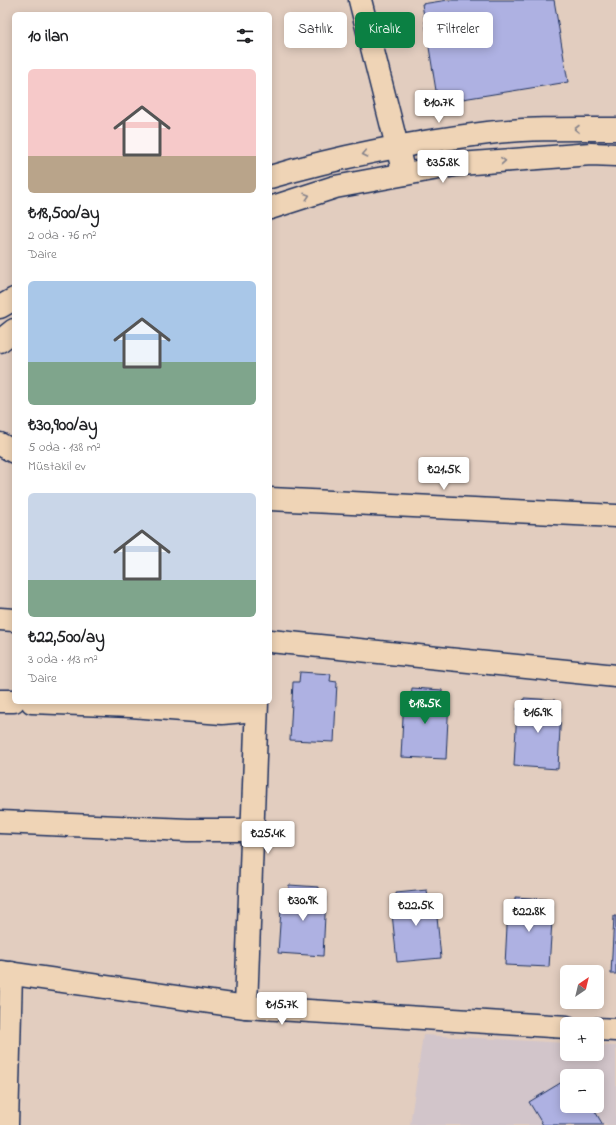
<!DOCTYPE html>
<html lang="tr">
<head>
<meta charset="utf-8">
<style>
  body { margin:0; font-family:"Indie Flower",sans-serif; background:#f2f2f2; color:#202124; height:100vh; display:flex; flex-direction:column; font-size:15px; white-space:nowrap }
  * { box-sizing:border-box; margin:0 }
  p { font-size:13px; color:#757577 }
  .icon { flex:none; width:22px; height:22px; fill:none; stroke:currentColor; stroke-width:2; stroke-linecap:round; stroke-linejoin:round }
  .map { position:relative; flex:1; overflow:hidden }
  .drawer { position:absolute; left:12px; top:12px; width:260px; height:692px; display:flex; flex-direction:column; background:#fff; border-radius:6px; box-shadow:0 2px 10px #0003 }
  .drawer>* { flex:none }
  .top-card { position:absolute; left:284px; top:12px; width:272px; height:36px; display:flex; gap:8px }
  .needle { width:26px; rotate:35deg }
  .controls { position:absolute; left:560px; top:965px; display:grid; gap:8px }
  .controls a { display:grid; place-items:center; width:44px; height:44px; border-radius:6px; background:#fff; box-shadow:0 2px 10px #0003; font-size:20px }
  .price { position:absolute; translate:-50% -34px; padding:0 9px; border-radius:4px; background:#fff; color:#222; font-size:13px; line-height:26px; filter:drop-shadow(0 1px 2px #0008) }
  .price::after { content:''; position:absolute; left:50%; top:24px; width:12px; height:9px; margin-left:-6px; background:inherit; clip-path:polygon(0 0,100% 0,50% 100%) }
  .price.on { background:#0b8043; color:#fff }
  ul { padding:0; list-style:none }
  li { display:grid; align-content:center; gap:8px; height:212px; padding:0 16px }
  li span { display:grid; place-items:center; height:124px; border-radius:6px; color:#555 }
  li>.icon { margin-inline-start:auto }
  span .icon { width:72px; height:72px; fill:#fffc; stroke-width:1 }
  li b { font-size:17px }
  h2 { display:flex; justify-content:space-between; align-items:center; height:48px; padding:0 16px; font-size:17px }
  .tag { padding:0 14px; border-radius:6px; background:#fff; box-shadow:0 2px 10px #0003; font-size:14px; line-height:36px }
  .tag.on { background:#0b8043; color:#fff }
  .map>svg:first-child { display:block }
  .built { fill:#d2c5ca; fill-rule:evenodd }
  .building { fill:#aeb1e2; stroke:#1b2f5e }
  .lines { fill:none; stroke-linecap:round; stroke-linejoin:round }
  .minor-casing { stroke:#1b2f5e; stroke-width:25 }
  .major-casing { stroke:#1b2f5e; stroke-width:25 }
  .minor { stroke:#efd4b6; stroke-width:22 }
  .major { stroke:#efd4b6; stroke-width:22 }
  .oneway { stroke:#85828a }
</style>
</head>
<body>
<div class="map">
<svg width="616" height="1125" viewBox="0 0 616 1125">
  <rect width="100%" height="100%" fill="#e2cdbf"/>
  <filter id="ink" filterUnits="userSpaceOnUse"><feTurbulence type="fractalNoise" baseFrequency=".025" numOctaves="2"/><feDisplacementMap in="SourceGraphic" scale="8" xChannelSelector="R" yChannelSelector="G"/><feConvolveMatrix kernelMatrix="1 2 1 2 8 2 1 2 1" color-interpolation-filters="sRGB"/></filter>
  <g filter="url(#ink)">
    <path class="built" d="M 423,1035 L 567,1043 L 567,1054 L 597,1054 L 597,1045 L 616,1046 L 616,1125 L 410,1125 ZM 567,1076 L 597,1076 L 597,1106 L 567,1106 Z"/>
    <g class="building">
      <path d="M 448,0 L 554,0 L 568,82 L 438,103 L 422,4 Z"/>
      <path d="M 300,672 L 331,674 L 330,681 L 337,682 L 334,742 L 290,740 L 293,682 L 299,682 Z"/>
      <path d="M 412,688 L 442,690 L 442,698 L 449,698 L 446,759 L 401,757 L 404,698 L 411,699 Z"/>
      <path d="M 524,698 L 555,700 L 554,707 L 561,708 L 558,769 L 514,766 L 517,708 L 523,708 Z"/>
      <path d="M 289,885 L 319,887 L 319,895 L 326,895 L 323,956 L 278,953 L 282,895 L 288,896 Z"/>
      <path d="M 427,890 L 428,898 L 435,897 L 441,958 L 397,962 L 391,904 L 397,903 L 396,893 Z"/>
      <path d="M 515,897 L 546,899 L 546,906 L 553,906 L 549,967 L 505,965 L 508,907 L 515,907 Z"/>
      <path d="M 614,916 L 616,916 L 616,974 L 611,974 Z"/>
      <path d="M 567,1079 L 567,1106 L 592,1106 L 603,1125 L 543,1125 L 529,1102 Z"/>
    </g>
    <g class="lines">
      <g class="minor-casing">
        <g id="minor">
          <path d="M 360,0 L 404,174"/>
          <path d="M 0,444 L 14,452"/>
          <path d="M 270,499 L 616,516"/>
          <path d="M 0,619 L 14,620"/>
          <path d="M 270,641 L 616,676"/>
          <path d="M 0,701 L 14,701"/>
          <path d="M 32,702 L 131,706 L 222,713 L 256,710"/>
          <path d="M 0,822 L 188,830 L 252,830"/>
          <path d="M 0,972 L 246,1007 L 567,1027"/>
          <path d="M 246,1007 L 257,702"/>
          <path d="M 597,1029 L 616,1030"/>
          <path d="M 7,1125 L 11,973"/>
        </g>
      </g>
      <g class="major-casing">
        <g id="major">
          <path d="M 270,177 C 341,156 415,142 488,133 C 530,128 574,129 616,129"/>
          <path d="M 270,208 L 335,187 L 460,164 L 591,154 L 616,155"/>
          <path d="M 0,307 L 14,299"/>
          <path d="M 0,341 L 14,330"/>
        </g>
      </g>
      <use href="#minor" class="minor"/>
      <use href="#major" class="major"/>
    </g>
    <defs><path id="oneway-chevron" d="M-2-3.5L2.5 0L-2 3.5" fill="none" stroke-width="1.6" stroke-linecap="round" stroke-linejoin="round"/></defs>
    <g class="oneway">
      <use href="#oneway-chevron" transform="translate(577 129) rotate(180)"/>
      <use href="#oneway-chevron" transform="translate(365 154) rotate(168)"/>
      <use href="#oneway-chevron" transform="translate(503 161) rotate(-4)"/>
      <use href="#oneway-chevron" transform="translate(307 196) rotate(-18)"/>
    </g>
  </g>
</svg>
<div class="controls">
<a><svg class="needle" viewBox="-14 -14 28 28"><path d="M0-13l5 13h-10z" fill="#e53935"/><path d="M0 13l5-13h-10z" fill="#757577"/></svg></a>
<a>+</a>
<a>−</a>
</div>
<b class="price" style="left:439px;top:124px">₺10.7K</b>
<b class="price" style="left:443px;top:184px">₺35.8K</b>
<b class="price" style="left:444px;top:491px">₺21.5K</b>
<b class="price on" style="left:425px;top:725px">₺18.5K</b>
<b class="price" style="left:538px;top:734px">₺16.9K</b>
<b class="price" style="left:268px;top:855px">₺25.4K</b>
<b class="price" style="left:303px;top:922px">₺30.9K</b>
<b class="price" style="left:416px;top:927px">₺22.5K</b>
<b class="price" style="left:529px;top:933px">₺22.8K</b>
<b class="price" style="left:282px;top:1026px">₺15.7K</b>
<div class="top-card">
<a class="tag">Satılık</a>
<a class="tag on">Kiralık</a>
<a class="tag">Filtreler</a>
</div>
<section class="drawer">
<h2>10 ilan<svg class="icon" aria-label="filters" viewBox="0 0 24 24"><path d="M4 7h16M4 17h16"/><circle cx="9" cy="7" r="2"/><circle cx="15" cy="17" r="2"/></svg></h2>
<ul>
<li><span style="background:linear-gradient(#f6c9c9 70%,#b9a48a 0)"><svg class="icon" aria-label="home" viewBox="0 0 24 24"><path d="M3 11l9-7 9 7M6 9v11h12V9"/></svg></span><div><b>₺18,500/ay</b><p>2 oda · 76 m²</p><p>Daire</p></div></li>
<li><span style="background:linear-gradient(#a9c7e8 65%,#7fa58c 0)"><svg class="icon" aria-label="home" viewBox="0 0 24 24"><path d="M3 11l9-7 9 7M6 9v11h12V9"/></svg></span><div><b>₺30,900/ay</b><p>5 oda · 138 m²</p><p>Müstakil ev</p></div></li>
<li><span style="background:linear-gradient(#c9d6e8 70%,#7fa58c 0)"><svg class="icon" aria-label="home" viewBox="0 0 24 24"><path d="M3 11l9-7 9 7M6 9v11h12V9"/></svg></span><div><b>₺22,500/ay</b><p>3 oda · 113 m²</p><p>Daire</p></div></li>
</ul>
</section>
</div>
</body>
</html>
